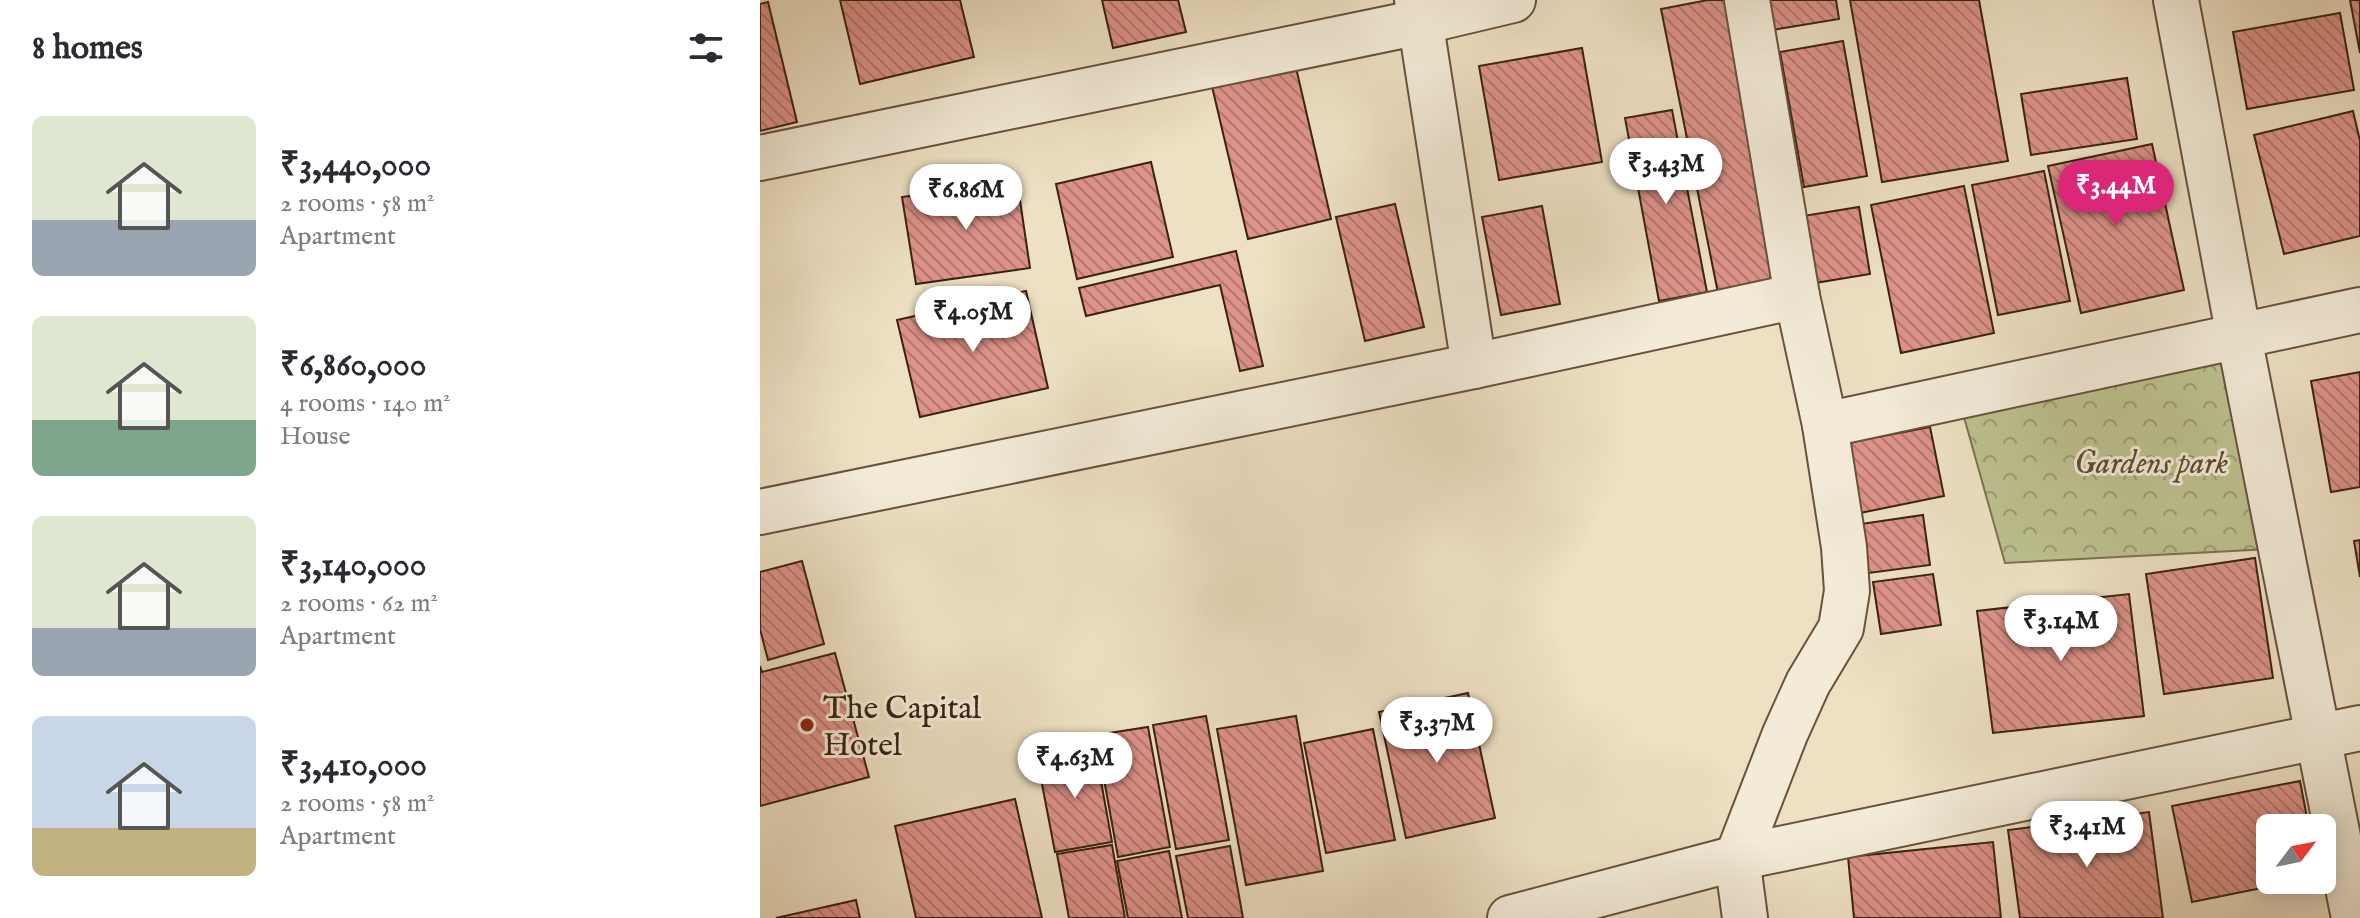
<!DOCTYPE html>
<html lang="en">
<head>
<meta charset="utf-8">
<style>
  body { margin:0; font-family:"IM FELL English",serif; background:#f7f7f7; color:#2b2b33; height:100vh; display:flex; flex-direction:column; font-size:30px; white-space:nowrap }
  * { box-sizing:border-box; margin:0 }
  p { font-size:26px; color:#7c7c81 }
  .icon { flex:none; width:44px; height:44px; fill:none; stroke:currentColor; stroke-width:2; stroke-linecap:round; stroke-linejoin:round }
  .map { position:relative; flex:1; overflow:hidden }
  .panel { display:flex; flex-direction:column; background:#fff; width:760px }
  .panel>* { flex:none }
  .needle { width:52px; rotate:58deg }
  .buttons { position:absolute; left:1496px; top:814px; display:grid; gap:16px }
  .buttons a { display:grid; place-items:center; width:80px; height:80px; border-radius:12px; background:#fff; box-shadow:0 4px 20px #0003; font-size:40px }
  .price { position:absolute; translate:-50% -68px; padding:0 18px; border-radius:28px; background:#fff; color:#222; font-size:26px; line-height:52px; filter:drop-shadow(0 2px 4px #0008) }
  .price::after { content:''; position:absolute; left:50%; top:48px; width:24px; height:18px; margin-left:-12px; background:inherit; clip-path:polygon(0 0,100% 0,50% 100%) }
  .price.on { background:#db2777; color:#fff }
  ul { padding:0; list-style:none }
  li { display:flex; align-items:center; gap:24px; height:200px; padding:0 32px }
  li span { display:grid; place-items:center; flex:none; width:224px; height:160px; border-radius:12px; color:#555 }
  li>.icon { margin-inline-start:auto }
  span .icon { width:96px; height:96px; fill:#fffc; stroke-width:1 }
  li b { font-size:34px }
  h2 { display:flex; justify-content:space-between; align-items:center; height:96px; padding:0 32px; font-size:34px }
  main { display:flex; flex:1; min-height:0 }
  .map>svg:first-child { display:block }
  .park { fill:url(#park-crowns); stroke:#7c7251; stroke-width:2 }
  .building { fill:url(#building-back-hatch); stroke:#3a2212; stroke-width:2 }
  .lines { fill:none; stroke-linecap:round; stroke-linejoin:round }
  .minor-casing { stroke:#67523e; stroke-width:48 }
  .minor { stroke:#f3ebd8; stroke-width:44 }
  .poi-dot { fill:#8f2418; stroke:#f3ebd8; stroke-width:3 }
  .labels { text-anchor:middle; stroke-width:6; stroke-linejoin:round; paint-order:stroke }
  .park-label { font-size:32px; font-style:italic; fill:#5b4a32; stroke:#f3ebd8 }
  .poi-label { font-size:32px; fill:#3a2212; stroke:#f3ebd8; text-anchor:start }
</style>
</head>
<body>
<main>
<section class="panel">
<h2>8 homes<svg class="icon" aria-label="filters" viewBox="0 0 24 24"><path d="M4 7h16M4 17h16"/><circle cx="9" cy="7" r="2"/><circle cx="15" cy="17" r="2"/></svg></h2>
<ul>
<li><span style="background:linear-gradient(#dfe7d0 65%,#9aa5b1 0)"><svg class="icon" aria-label="home" viewBox="0 0 24 24"><path d="M3 11l9-7 9 7M6 9v11h12V9"/></svg></span><div><b>₹3,440,000</b><p>2 rooms · 58 m²</p><p>Apartment</p></div></li>
<li><span style="background:linear-gradient(#dfe7d0 65%,#7fa58c 0)"><svg class="icon" aria-label="home" viewBox="0 0 24 24"><path d="M3 11l9-7 9 7M6 9v11h12V9"/></svg></span><div><b>₹6,860,000</b><p>4 rooms · 140 m²</p><p>House</p></div></li>
<li><span style="background:linear-gradient(#dfe7d0 70%,#9aa5b1 0)"><svg class="icon" aria-label="home" viewBox="0 0 24 24"><path d="M3 11l9-7 9 7M6 9v11h12V9"/></svg></span><div><b>₹3,140,000</b><p>2 rooms · 62 m²</p><p>Apartment</p></div></li>
<li><span style="background:linear-gradient(#c9d6e8 70%,#c2b280 0)"><svg class="icon" aria-label="home" viewBox="0 0 24 24"><path d="M3 11l9-7 9 7M6 9v11h12V9"/></svg></span><div><b>₹3,410,000</b><p>2 rooms · 58 m²</p><p>Apartment</p></div></li>
</ul>
</section>
<div class="map">
<svg width="1600" height="918" viewBox="0 0 1600 918">
  <defs>
    <pattern id="park-crowns" width="20" height="18" patternUnits="userSpaceOnUse" patternTransform="scale(2)"><rect width="20" height="18" fill="#bdc190"/><path d="M2 6a3 3 0 1 1 6 0M12 15a3 3 0 1 1 6 0" fill="none" stroke="#9b9c74"/></pattern>
    <pattern id="building-back-hatch" width="6" height="6" patternUnits="userSpaceOnUse" patternTransform="scale(2)"><rect width="6" height="6" fill="#dd9289"/><path d="M-1 5l2 2M0 0l6 6M5-1l2 2" fill="none" stroke="#b4776f"/></pattern>
  </defs>
  <rect width="100%" height="100%" fill="#ede0c3"/>
  <filter id="stains"><feTurbulence type="fractalNoise" baseFrequency=".0025" numOctaves="4"/><feColorMatrix values="0 0 0 0 .2 0 0 0 0 .09 0 0 0 0 .02 0 0 0 .5 -.17"/></filter>
  <radialGradient id="worn" r=".72"><stop offset=".6" stop-color="#630" stop-opacity="0"/><stop offset="1" stop-color="#630" stop-opacity=".3"/></radialGradient>
  <path class="park" d="M 1471,350 L 1510,549 L 1245,563 L 1202,410 Z"/>
  <g class="building">
    <path d="M 80,0 L 200,0 L 214,57 L 100,84 Z"/>
    <path d="M 342,0 L 418,0 L 426,32 L 353,48 Z"/>
    <path d="M 948,0 L 965,0 L 1023,286 L 959,298 L 901,9 Z"/>
    <path d="M 1007,0 L 1076,0 L 1079,19 L 1012,30 Z"/>
    <path d="M 1090,0 L 1219,0 L 1248,161 L 1122,182 Z"/>
    <path d="M 1590,0 L 1600,0 L 1600,53 Z"/>
    <path d="M 8,2 L 37,122 L 0,131 L 0,4 Z"/>
    <path d="M 1580,13 L 1594,90 L 1487,109 L 1473,32 Z"/>
    <path d="M 1083,41 L 1107,176 L 1044,187 L 1020,52 Z"/>
    <path d="M 822,48 L 842,162 L 739,180 L 719,66 Z"/>
    <path d="M 534,59 L 571,219 L 488,239 L 450,78 Z"/>
    <path d="M 1367,78 L 1377,139 L 1271,155 L 1261,94 Z"/>
    <path d="M 912,110 L 947,292 L 899,301 L 865,118 Z"/>
    <path d="M 1593,111 L 1600,141 L 1600,236 L 1524,254 L 1494,135 Z"/>
    <path d="M 1392,144 L 1424,290 L 1321,313 L 1288,166 Z"/>
    <path d="M 391,162 L 413,257 L 317,279 L 296,184 Z"/>
    <path d="M 1284,171 L 1310,301 L 1238,315 L 1212,185 Z"/>
    <path d="M 257,180 L 270,268 L 156,284 L 142,197 Z"/>
    <path d="M 1204,186 L 1234,333 L 1141,353 L 1111,205 Z"/>
    <path d="M 635,204 L 664,327 L 605,341 L 576,217 Z"/>
    <path d="M 782,206 L 800,304 L 741,315 L 722,217 Z"/>
    <path d="M 1099,207 L 1110,274 L 1055,283 L 1043,216 Z"/>
    <path d="M 476,251 L 503,366 L 480,371 L 460,285 L 326,316 L 319,288 Z"/>
    <path d="M 266,291 L 288,388 L 160,417 L 137,320 Z"/>
    <path d="M 1600,372 L 1600,487 L 1571,492 L 1551,381 Z"/>
    <path d="M 1170,427 L 1184,496 L 1095,514 L 1081,444 Z"/>
    <path d="M 1163,515 L 1170,565 L 1101,574 L 1094,525 Z"/>
    <path d="M 1600,540 L 1600,577 L 1594,541 Z"/>
    <path d="M 1495,558 L 1513,678 L 1404,694 L 1386,574 Z"/>
    <path d="M 42,561 L 64,644 L 8,660 L 0,629 L 0,572 Z"/>
    <path d="M 1173,574 L 1181,625 L 1121,634 L 1113,582 Z"/>
    <path d="M 1369,594 L 1384,716 L 1233,733 L 1217,611 Z"/>
    <path d="M 75,653 L 109,777 L 0,806 L 0,666 L 2,672 Z"/>
    <path d="M 708,693 L 735,818 L 646,838 L 619,712 Z"/>
    <path d="M 446,716 L 469,840 L 416,849 L 393,725 Z"/>
    <path d="M 536,716 L 563,871 L 486,885 L 457,729 Z"/>
    <path d="M 388,727 L 410,847 L 358,857 L 336,735 Z"/>
    <path d="M 613,729 L 635,840 L 566,853 L 544,743 Z"/>
    <path d="M 335,748 L 352,842 L 295,852 L 277,758 Z"/>
    <path d="M 1540,781 L 1549,828 L 1510,828 L 1510,880 L 1542,880 L 1432,902 L 1412,806 Z"/>
    <path d="M 255,799 L 282,918 L 156,918 L 135,826 Z"/>
    <path d="M 1389,812 L 1403,918 L 1260,918 L 1248,830 Z"/>
    <path d="M 1233,842 L 1241,918 L 1094,918 L 1088,857 Z"/>
    <path d="M 352,845 L 365,918 L 309,918 L 297,854 Z"/>
    <path d="M 470,846 L 483,918 L 428,918 L 416,856 Z"/>
    <path d="M 409,851 L 422,918 L 368,918 L 357,861 Z"/>
    <path d="M 96,900 L 100,918 L 16,918 Z"/>
  </g>
  <g class="lines">
    <g class="minor-casing">
      <g id="minor">
        <path d="M 657,0 L 714,366"/>
        <path d="M 987,0 L 1037,296 L 1065,425 L 1600,310"/>
        <path d="M 1416,0 L 1479,337 L 1594,918"/>
        <path d="M 0,158 L 660,22 L 753,0"/>
        <path d="M 0,512 L 714,366 L 1037,296"/>
        <path d="M 750,918 L 977,858 L 1600,728"/>
        <path d="M 985,918 L 977,858 L 1025,734 L 1048,683 L 1081,628 L 1087,591 L 1084,547 L 1065,425"/>
      </g>
    </g>
    <use href="#minor" class="minor"/>
  </g>
  <circle class="poi-dot" cx="47" cy="725" r="8"/>
  <g class="labels">
    <g class="park-label">
      <text x="1391" y="473">Gardens park</text>
    </g>
    <g class="poi-label">
      <text x="63" y="718">The Capital<tspan x="63" dy="37">Hotel</tspan></text>
    </g>
  </g>
  <rect width="100%" height="100%" filter="url(#stains)"/>
  <rect width="100%" height="100%" fill="url(#worn)"/>
</svg>
<div class="buttons">
<a><svg class="needle" viewBox="-14 -14 28 28"><path d="M0-13l5 13h-10z" fill="#e53935"/><path d="M0 13l5-13h-10z" fill="#7c7c81"/></svg></a>
</div>
<b class="price" style="left:906px;top:206px">₹3.43M</b>
<b class="price on" style="left:1356px;top:228px">₹3.44M</b>
<b class="price" style="left:206px;top:232px">₹6.86M</b>
<b class="price" style="left:213px;top:354px">₹4.05M</b>
<b class="price" style="left:1301px;top:663px">₹3.14M</b>
<b class="price" style="left:677px;top:765px">₹3.37M</b>
<b class="price" style="left:315px;top:800px">₹4.63M</b>
<b class="price" style="left:1327px;top:869px">₹3.41M</b>
</div>
</main>
</body>
</html>
